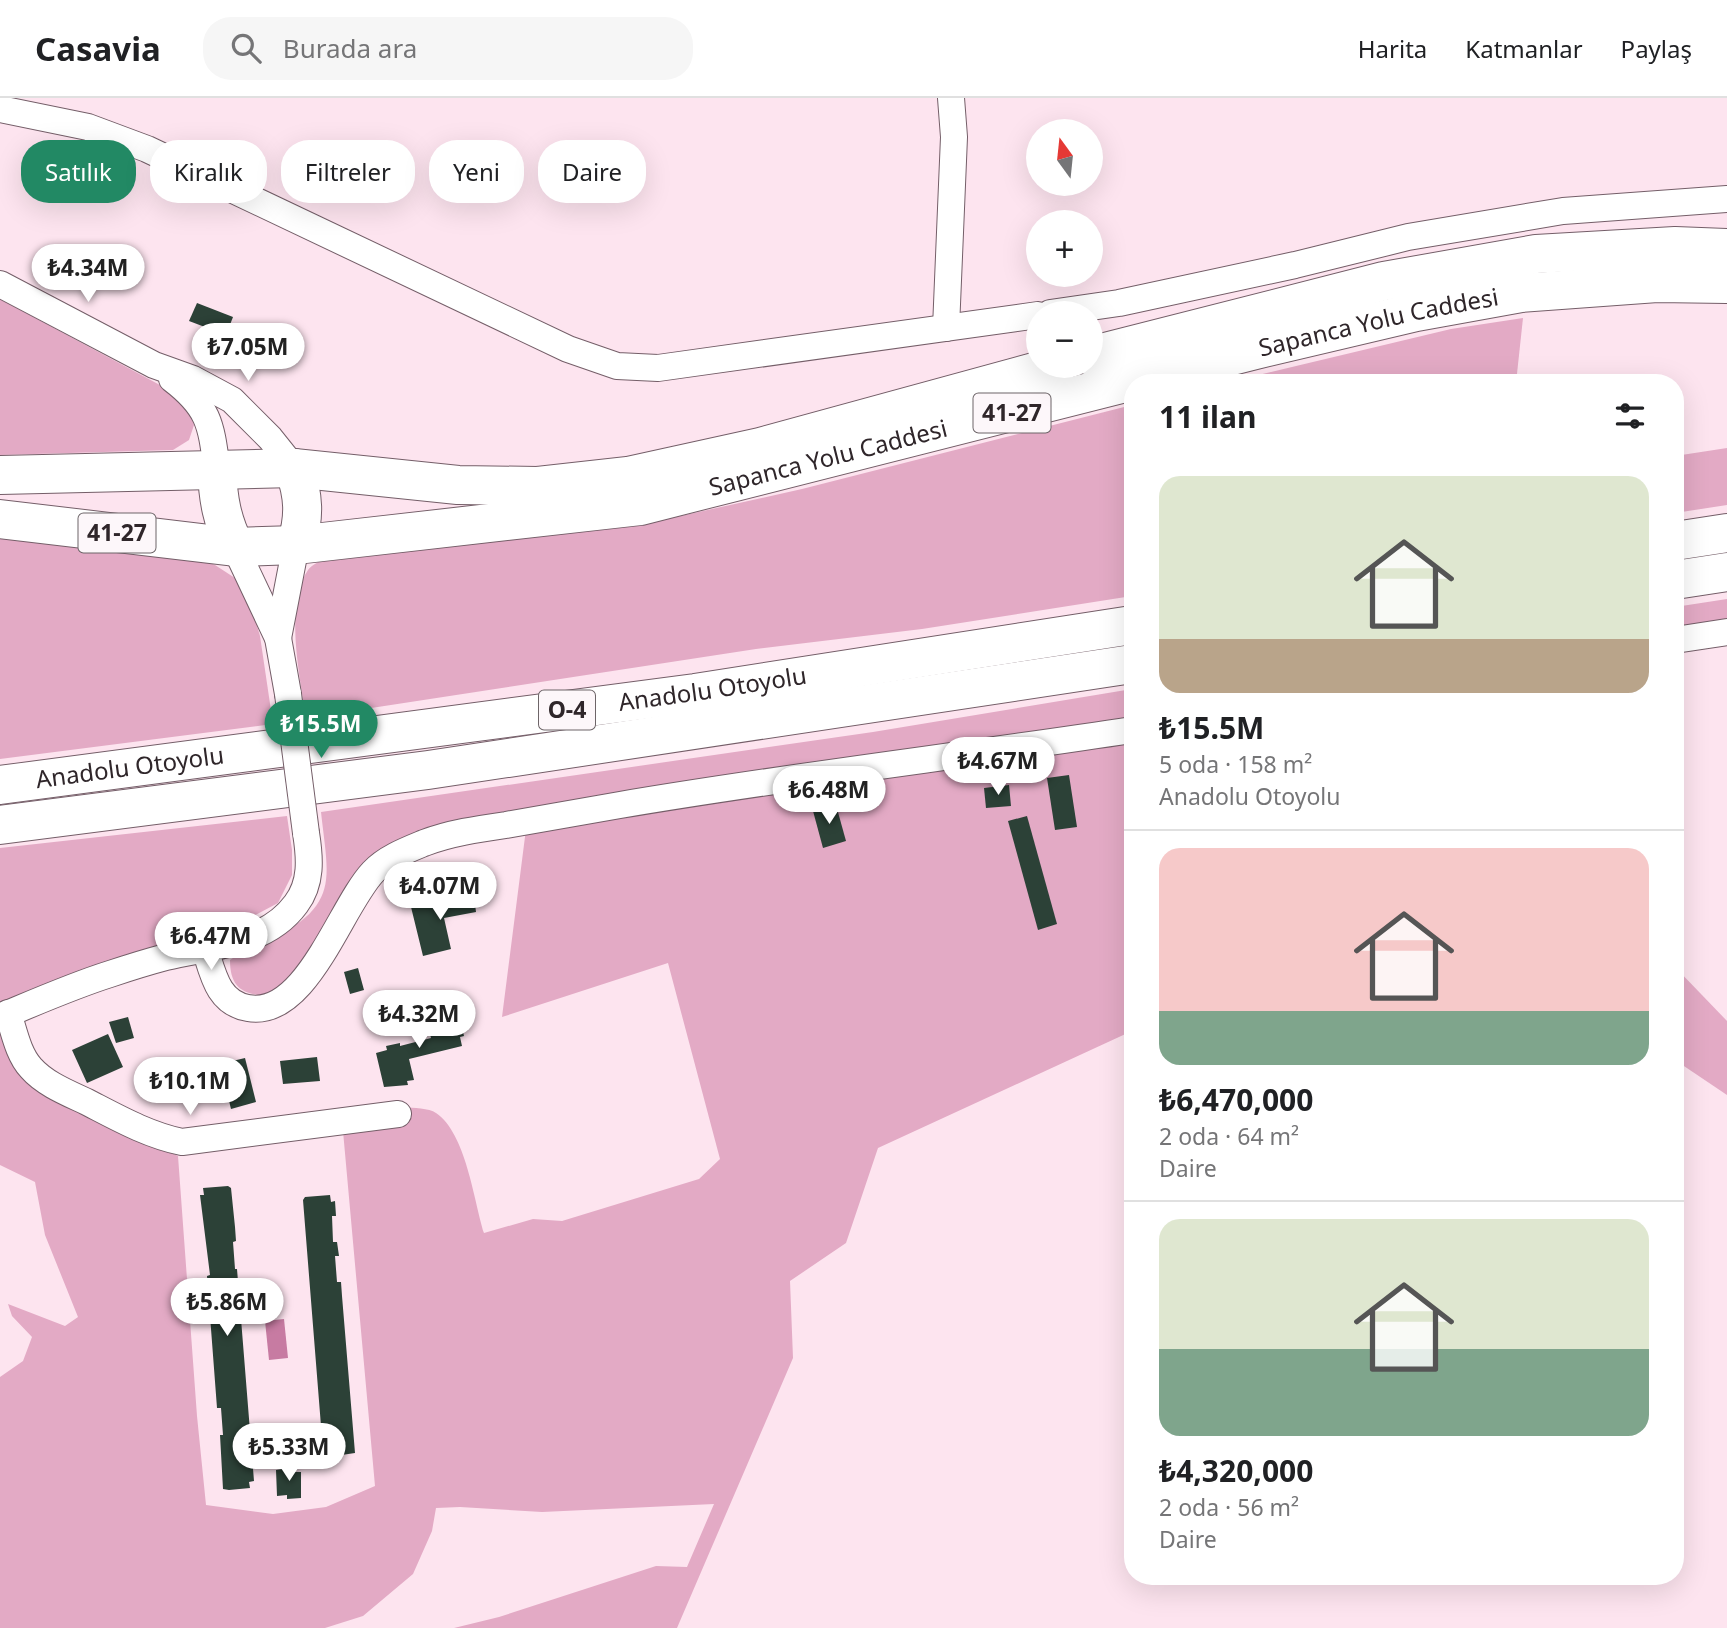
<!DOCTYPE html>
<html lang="tr">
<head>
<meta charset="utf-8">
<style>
  body { margin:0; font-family:"Noto Sans",sans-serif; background:#f6f6f6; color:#202124; height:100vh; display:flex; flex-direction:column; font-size:26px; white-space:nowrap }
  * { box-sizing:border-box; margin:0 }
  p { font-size:23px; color:#757577 }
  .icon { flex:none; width:38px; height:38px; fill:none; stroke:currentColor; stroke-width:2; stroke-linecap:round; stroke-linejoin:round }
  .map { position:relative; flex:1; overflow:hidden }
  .sheet { position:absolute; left:1124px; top:276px; width:560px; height:1211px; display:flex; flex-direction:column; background:#fff; border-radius:28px; box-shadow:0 7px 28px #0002 }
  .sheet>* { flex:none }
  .hud { position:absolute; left:21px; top:42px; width:665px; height:63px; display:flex; gap:14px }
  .needle { width:46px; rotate:345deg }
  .controls { position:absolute; left:1026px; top:21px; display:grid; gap:14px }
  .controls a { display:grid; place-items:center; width:77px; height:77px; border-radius:50%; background:#fff; box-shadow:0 7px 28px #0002; font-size:35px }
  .price { position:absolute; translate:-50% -60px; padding:0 16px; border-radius:24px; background:#fff; color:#222; font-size:23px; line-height:46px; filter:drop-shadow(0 2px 4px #0008) }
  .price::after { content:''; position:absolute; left:50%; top:42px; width:21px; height:16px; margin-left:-10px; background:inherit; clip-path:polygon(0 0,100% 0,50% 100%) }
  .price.current { background:#228964; color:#fff }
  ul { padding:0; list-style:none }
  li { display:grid; align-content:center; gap:14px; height:371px; padding:0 35px }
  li+li { border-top:2px solid #e0e0e0 }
  li span { display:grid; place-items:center; height:217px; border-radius:21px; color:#555 }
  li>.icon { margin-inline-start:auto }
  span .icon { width:126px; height:126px; fill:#fffc; stroke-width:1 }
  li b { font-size:30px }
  h2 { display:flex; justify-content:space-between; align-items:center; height:84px; padding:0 35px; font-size:30px }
  .pill { padding:0 24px; border-radius:28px; background:#fff; box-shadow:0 7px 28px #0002; font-size:24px; line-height:63px }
  .pill.current { background:#228964; color:#fff }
  header { display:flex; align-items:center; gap:42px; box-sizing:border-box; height:98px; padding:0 35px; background:#fff; border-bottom:2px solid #e0e0e0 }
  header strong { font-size:33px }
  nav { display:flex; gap:38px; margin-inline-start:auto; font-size:24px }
  .search { width:490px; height:63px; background:#f6f6f6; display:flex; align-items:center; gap:18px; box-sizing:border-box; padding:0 24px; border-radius:28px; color:#757577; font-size:26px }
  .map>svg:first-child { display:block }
  .green { fill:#e3aac5 }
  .water { fill:#c77ba2 }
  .building { fill:#2c4137 }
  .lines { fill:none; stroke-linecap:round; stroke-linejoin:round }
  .minor-casing { stroke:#745e68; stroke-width:28 }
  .highway-casing { stroke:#745e68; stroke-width:40 }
  .minor { stroke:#fff; stroke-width:26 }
  .highway { stroke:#fff; stroke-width:38 }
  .minor-bridge-casing { stroke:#745e68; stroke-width:28; stroke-linecap:butt }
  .minor-bridge { stroke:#fff; stroke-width:26 }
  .labels { text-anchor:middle; stroke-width:7; stroke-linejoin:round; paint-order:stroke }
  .shield { fill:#fdf7fa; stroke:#6d6568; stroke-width:2 }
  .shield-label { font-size:23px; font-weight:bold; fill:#2f262a }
  .street-label { font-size:24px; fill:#2f262a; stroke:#fdf7fa }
</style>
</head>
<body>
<header>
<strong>Casavia</strong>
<div class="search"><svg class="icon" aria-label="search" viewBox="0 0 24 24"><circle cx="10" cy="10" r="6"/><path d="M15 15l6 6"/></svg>Burada ara</div>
<nav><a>Harita</a><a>Katmanlar</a><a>Paylaş</a></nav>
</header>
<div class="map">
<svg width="1727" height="1530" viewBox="0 0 1727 1530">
  <rect width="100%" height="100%" fill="#fde4ef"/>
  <g class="green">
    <path d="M 0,201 L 171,293 L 191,309 L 194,327 L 189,342 L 173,352 L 0,357 Z"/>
    <path d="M 1523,220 L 1516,285 L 1225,285 L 1451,231 Z"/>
    <path d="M 1132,307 L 1132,498 L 922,531 L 756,551 L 306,620 C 300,579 284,507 308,472 C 311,467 321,463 326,459 L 667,421 L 802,391 Z"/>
    <path d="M 1727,350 L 1727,407 L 1675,415 L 1675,358 Z"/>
    <path d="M 0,439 L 188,456 L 215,467 L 238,482 L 247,493 L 260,538 L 273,626 L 0,661 Z"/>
    <path d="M 1727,501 L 1727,525 L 1675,533 L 1675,509 Z"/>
    <path d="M 1132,591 L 1132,620 L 393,747 L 308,862 L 271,898 C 244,897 230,891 230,862 C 244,852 259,848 274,840 C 340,806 328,779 321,714 L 873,634 Z"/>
    <path d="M 1132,640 L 1132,933 L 878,1050 L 846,1145 L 790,1183 L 793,1260 L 677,1530 L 454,1530 L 499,1519 L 656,1468 L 687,1469 L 714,1406 L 542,1414 L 460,1409 L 436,1410 L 432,1433 L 413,1476 L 363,1518 L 325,1530 L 0,1530 L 0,1279 L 23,1263 L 32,1239 L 12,1218 L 8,1206 L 65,1228 L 78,1219 L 45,1137 L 35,1084 L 0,1067 L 0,935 L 52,997 L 178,1058 L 197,1318 L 206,1407 L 273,1416 L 326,1409 L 375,1388 L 343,1033 L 407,1026 L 404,1009 C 413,1010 429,1010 436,1015 C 466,1035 474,1103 484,1135 L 533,1121 L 562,1123 L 699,1081 L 720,1061 L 668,865 L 502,919 L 526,731 Z"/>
    <path d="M 287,718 L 292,752 L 292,777 L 278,805 L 246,822 L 195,834 L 126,858 L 0,907 L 0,750 Z"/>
    <path d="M 1675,869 L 1727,923 L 1727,997 L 1675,962 Z"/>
  </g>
  <path class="water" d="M 284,1221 L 288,1260 L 269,1262 L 265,1223 Z"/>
  <g class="building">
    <path d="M 197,205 L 233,219 L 226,237 L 189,223 Z"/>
    <path d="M 1069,677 L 1077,729 L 1055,732 L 1047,680 Z"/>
    <path d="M 1009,687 L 1011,708 L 986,710 L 984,690 Z"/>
    <path d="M 836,707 L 846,743 L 823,750 L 813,713 Z"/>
    <path d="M 1027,718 L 1057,826 L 1038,832 L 1008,723 Z"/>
    <path d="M 473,791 L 476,814 L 444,820 L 451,851 L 423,858 L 411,809 L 427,805 L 428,810 L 458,804 L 457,794 Z"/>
    <path d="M 358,870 L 364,892 L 350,896 L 344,874 Z"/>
    <path d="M 454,916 L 456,923 L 460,922 L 464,938 L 460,939 L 462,948 L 409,961 L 414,982 L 407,983 L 408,987 L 384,989 L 376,955 L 387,952 L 386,948 L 400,945 L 400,948 L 431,940 L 426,920 Z"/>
    <path d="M 128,919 L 134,940 L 116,945 L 109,924 Z"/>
    <path d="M 108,936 L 123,969 L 87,985 L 72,952 Z"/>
    <path d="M 317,959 L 320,983 L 283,986 L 280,963 Z"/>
    <path d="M 245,960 L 256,1004 L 231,1011 L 220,966 Z"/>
    <path d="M 228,1088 L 231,1090 L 235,1129 L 236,1143 L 233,1144 L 235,1171 L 237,1171 L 254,1383 L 249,1384 L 250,1390 L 229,1392 L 223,1391 L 220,1337 L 223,1337 L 221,1310 L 217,1310 L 207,1178 L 210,1177 L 200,1097 L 204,1097 L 203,1090 Z"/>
    <path d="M 330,1097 L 331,1104 L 335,1103 L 336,1118 L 332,1118 L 333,1144 L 337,1144 L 339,1158 L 335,1158 L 337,1184 L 341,1184 L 342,1198 L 355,1355 L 328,1359 L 328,1353 L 323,1353 L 303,1102 L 305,1099 Z"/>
    <path d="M 295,1369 L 295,1374 L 301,1374 L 301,1400 L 287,1401 L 287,1397 L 277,1398 L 276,1372 Z"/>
  </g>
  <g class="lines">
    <g class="minor-casing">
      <g id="minor">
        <path d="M 0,11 L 88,29 L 147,51 L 568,251 L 617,268 L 658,270 L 1038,217"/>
        <path d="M 0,186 L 154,267 L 193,281 L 232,302 L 270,340 L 294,370"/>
        <path d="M 1050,215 L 1119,205 L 1295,167 L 1408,139 L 1563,113 L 1727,101"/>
        <path d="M 946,230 L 954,39 L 951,0"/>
        <path d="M 172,281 C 210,310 211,327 217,372"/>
        <path d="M 235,449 L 278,540 L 288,596"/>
        <path d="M 278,540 L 296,447"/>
        <path d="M 1675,542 L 1727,534"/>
        <path d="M 205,851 C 213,876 218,905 248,910 C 306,921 340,809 373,774 C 386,760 407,752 424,745 C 450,735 478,731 506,727 C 544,720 582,714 620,707 C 790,678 962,658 1132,632"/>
        <path d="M 8,915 C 14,933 18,956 31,970 C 45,986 68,995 87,1004 C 118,1020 148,1037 182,1044 L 398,1016"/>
        <path d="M 0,919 C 36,904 72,888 110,876 C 128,870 147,864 166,859 C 211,848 266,847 296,806 C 312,785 310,760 306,735"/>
      </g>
    </g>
    <g class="highway-casing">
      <g id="highway">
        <path d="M 1090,258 L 1384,183 L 1536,156 L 1675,148 L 1727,150"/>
        <path d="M 294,370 C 304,398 305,419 296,447"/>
        <path d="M 217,372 C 218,401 222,423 235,449"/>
        <path d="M 0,377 L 294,370 L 458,387 L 538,388 L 628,378 L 760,349 L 1056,268"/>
        <path id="s1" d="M 0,421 L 235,449 L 296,447 L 640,408 L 1255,252 L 1416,214 L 1521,195 L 1657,185 L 1727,186"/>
        <path d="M 1675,443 L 1727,435"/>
        <path d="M 1675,482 L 1727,474"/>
        <path id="s2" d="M 0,687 L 695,595 L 1132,527"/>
        <path d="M 0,727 L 428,672 L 1132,566"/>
      </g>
    </g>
    <use href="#minor" class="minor"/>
    <use href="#highway" class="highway"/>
    <g class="minor-bridge-casing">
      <path id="minor-bridge" d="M 288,596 L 306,735"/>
    </g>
    <use href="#minor-bridge" class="minor-bridge"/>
  </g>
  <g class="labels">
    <g class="shield">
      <rect x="973.5" y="295.5" width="77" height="39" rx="5"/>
      <rect x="78.5" y="415.5" width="77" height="39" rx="5"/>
      <rect x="539" y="592.5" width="56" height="39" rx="5"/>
    </g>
    <g class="shield-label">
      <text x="1012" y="323">41-27</text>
      <text x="117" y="443">41-27</text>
      <text x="567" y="620">O-4</text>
    </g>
    <g class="street-label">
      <text dy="8" stroke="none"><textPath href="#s1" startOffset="1405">Sapanca Yolu Caddesi</textPath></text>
      <text dy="8" stroke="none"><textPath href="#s1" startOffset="838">Sapanca Yolu Caddesi</textPath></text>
      <text dy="8" stroke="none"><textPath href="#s2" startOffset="719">Anadolu Otoyolu</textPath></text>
      <text dy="8" stroke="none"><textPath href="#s2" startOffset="131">Anadolu Otoyolu</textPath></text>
    </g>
  </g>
</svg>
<div class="controls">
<a><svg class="needle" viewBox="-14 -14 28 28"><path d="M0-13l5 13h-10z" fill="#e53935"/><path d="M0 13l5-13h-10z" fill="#757577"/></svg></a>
<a>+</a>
<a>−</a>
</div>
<b class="price" style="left:88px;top:206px">₺4.34M</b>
<b class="price" style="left:248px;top:285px">₺7.05M</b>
<b class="price current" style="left:321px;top:662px">₺15.5M</b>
<b class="price" style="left:998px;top:699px">₺4.67M</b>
<b class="price" style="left:829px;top:728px">₺6.48M</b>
<b class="price" style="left:440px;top:824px">₺4.07M</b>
<b class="price" style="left:211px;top:874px">₺6.47M</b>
<b class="price" style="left:419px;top:952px">₺4.32M</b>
<b class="price" style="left:190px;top:1019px">₺10.1M</b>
<b class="price" style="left:227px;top:1240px">₺5.86M</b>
<b class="price" style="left:289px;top:1385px">₺5.33M</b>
<div class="hud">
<a class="pill current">Satılık</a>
<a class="pill">Kiralık</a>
<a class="pill">Filtreler</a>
<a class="pill">Yeni</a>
<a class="pill">Daire</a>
</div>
<section class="sheet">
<h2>11 ilan<svg class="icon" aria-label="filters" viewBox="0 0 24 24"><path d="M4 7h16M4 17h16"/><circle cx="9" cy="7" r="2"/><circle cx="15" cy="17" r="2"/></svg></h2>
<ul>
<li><span style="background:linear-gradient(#dfe7d0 75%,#b9a48a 0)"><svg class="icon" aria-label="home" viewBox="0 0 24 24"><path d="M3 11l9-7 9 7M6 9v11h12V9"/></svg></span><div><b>₺15.5M</b><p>5 oda · 158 m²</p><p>Anadolu Otoyolu</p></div></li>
<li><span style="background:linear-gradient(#f6c9c9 75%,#7fa58c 0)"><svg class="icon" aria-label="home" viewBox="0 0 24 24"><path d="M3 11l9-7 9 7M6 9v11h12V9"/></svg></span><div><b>₺6,470,000</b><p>2 oda · 64 m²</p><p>Daire</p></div></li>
<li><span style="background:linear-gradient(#dfe7d0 60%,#7fa58c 0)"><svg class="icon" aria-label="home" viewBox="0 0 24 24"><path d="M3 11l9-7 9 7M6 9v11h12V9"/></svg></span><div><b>₺4,320,000</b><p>2 oda · 56 m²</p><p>Daire</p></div></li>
</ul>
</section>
</div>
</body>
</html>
